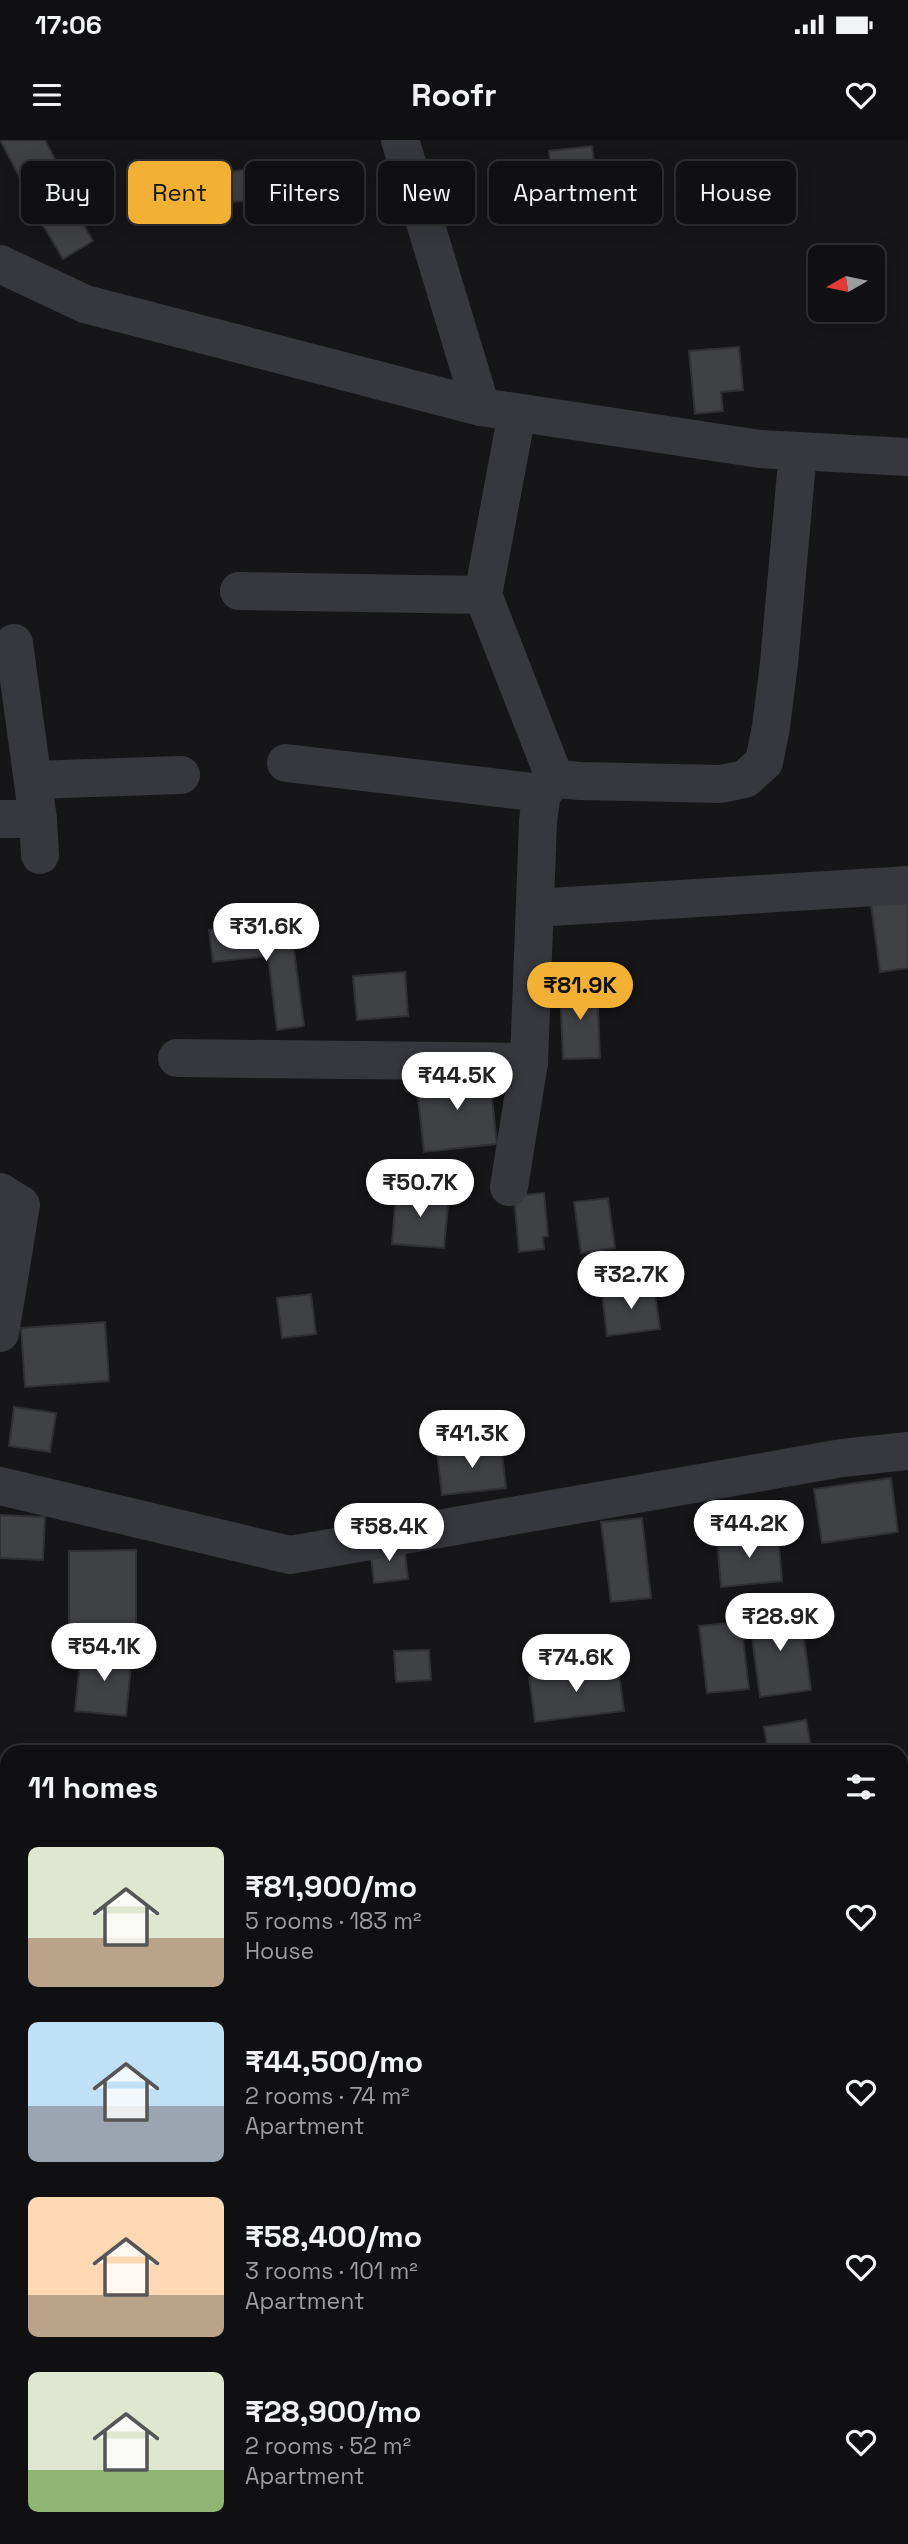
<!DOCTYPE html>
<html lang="en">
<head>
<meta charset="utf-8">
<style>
  body { margin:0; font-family:"Space Grotesk",sans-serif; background:#1e1e20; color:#f1f3f6; height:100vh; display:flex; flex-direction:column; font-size:26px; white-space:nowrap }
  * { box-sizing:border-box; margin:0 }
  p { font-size:23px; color:#9c9d9f }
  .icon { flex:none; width:38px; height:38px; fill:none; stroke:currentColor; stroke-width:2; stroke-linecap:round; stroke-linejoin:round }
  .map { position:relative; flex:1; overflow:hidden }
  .details { position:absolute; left:0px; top:1605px; width:908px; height:800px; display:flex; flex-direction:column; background:#101012; border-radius:21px 21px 0 0; box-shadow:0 4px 18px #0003,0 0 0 2px #303032 }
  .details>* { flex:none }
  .banner { position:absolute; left:21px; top:21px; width:866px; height:63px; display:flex; gap:14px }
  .needle { width:46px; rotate:261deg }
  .tools { position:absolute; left:808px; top:105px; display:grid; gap:14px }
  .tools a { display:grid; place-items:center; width:77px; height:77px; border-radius:10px; background:#101012; box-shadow:0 4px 18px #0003,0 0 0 2px #303032; font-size:35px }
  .price { position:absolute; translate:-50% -60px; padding:0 16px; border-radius:24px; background:#fff; color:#222; font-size:23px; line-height:46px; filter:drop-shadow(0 2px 4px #0008) }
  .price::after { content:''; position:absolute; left:50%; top:42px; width:21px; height:16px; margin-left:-10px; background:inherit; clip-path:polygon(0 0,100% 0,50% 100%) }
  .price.selected { background:#f2b134; color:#111 }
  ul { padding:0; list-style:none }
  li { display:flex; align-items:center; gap:21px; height:175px; padding:0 28px }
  li span { display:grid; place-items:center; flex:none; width:196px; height:140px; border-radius:10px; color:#555 }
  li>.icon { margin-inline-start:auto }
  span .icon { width:84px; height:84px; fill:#fffc; stroke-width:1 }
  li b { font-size:30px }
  h2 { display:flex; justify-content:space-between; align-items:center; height:84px; padding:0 28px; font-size:30px }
  .tag { padding:0 24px; border-radius:10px; background:#101012; box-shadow:0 4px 18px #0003,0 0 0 2px #303032; font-size:24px; line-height:63px }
  .tag.selected { background:#f2b134; color:#111 }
  .status { display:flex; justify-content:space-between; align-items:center; height:49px; padding:0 35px; background:#101012; direction:ltr }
  .status svg { height:19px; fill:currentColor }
  header { display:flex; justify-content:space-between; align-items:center; height:91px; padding:0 28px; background:#101012; font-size:32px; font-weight:600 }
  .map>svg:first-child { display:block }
  .building { fill:#404145; stroke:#303034; stroke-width:2 }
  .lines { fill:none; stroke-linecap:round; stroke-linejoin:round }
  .minor { stroke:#37383d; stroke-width:38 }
</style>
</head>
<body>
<div class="status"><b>17:06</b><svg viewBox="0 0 49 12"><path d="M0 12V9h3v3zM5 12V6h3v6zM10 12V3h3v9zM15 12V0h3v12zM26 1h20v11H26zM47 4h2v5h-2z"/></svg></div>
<header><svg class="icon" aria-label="menu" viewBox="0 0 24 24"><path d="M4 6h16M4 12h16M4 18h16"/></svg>Roofr<svg class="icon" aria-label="heart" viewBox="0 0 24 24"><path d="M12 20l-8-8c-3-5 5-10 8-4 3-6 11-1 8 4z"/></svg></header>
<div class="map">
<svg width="908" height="2404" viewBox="0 0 908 2404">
  <rect width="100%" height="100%" fill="#161618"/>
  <g class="building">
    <path d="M 0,0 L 45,0 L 63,34 L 28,53 Z"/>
    <path d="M 592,6 L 596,40 L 553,45 L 549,11 Z"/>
    <path d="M 275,26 L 279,57 L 215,64 L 211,34 Z"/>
    <path d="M 63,50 L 93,101 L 63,119 L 33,68 Z"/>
    <path d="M 739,207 L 743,250 L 721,252 L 723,271 L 695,274 L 689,211 Z"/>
    <path d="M 908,758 L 908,828 L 880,832 L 871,764 Z"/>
    <path d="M 290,780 L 304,886 L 277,890 L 268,816 L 213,822 L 209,790 Z"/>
    <path d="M 405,832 L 408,876 L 357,880 L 353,836 Z"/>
    <path d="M 597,845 L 600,918 L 563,919 L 560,847 Z"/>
    <path d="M 489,931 L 497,1004 L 424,1012 L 416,939 Z"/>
    <path d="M 396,1051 L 449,1055 L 444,1108 L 392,1104 Z"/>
    <path d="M 544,1053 L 548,1096 L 543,1097 L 544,1109 L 519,1112 L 514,1056 Z"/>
    <path d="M 608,1058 L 615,1108 L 581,1113 L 574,1062 Z"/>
    <path d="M 654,1146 L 660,1189 L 607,1196 L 602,1153 Z"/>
    <path d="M 311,1154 L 316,1194 L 282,1198 L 277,1158 Z"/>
    <path d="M 105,1182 L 109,1241 L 25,1247 L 21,1188 Z"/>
    <path d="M 14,1267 L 56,1273 L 50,1312 L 9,1306 Z"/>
    <path d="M 501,1304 L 506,1348 L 442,1355 L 437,1312 Z"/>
    <path d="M 891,1338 L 898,1392 L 822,1403 L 814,1349 Z"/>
    <path d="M 0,1375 L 45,1377 L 43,1420 L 0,1418 Z"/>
    <path d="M 642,1378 L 651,1458 L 611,1462 L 601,1382 Z"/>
    <path d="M 778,1394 L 782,1441 L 721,1447 L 717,1400 Z"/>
    <path d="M 404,1404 L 408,1439 L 374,1443 L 370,1408 Z"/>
    <path d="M 136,1410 L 136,1504 L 69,1503 L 69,1411 Z"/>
    <path d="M 800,1469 L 811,1550 L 760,1557 L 749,1475 Z"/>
    <path d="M 741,1482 L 749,1549 L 707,1553 L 699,1486 Z"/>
    <path d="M 429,1510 L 431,1540 L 396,1542 L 394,1511 Z"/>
    <path d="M 81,1511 L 132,1516 L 126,1576 L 75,1571 Z"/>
    <path d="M 618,1526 L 624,1571 L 535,1582 L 529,1537 Z"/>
    <path d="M 806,1580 L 812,1612 L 768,1612 L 764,1587 Z"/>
    <path d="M 908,1874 L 908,1938 L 901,1902 L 901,1875 Z"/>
  </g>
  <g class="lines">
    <g class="minor">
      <path d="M 400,0 L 481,267"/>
      <path d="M 0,124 L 85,164 L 481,267 L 760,309 L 908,317"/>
      <path d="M 517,273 L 483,455 L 555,639"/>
      <path d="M 239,451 L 483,455"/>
      <path d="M 14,503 L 38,679"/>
      <path d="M 286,623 L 542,653"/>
      <path d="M 33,640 L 181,635"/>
      <path d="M 0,679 L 38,679 L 40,715"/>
      <path d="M 535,768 L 908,745"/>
      <path d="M 177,918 L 529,922"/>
      <path d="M 509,1047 L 529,922 L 538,681 L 542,653 L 555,639 L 581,641 L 721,644 L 745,639 L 764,622 L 771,587 L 779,523 L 798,311"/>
      <path d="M 0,1052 L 21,1065 L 0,1193"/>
      <path d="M 0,1346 L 290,1415 L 842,1318 L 908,1311"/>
      <path d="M 901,1663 L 908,1663"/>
      <path d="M 901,1815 L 908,1814"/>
      <path d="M 901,2099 L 908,2097"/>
    </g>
  </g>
</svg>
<div class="tools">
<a><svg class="needle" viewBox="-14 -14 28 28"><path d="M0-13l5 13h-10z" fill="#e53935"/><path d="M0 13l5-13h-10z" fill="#9c9d9f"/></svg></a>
</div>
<b class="price" style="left:266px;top:823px">₹31.6K</b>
<b class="price selected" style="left:580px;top:882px">₹81.9K</b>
<b class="price" style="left:457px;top:972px">₹44.5K</b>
<b class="price" style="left:420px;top:1079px">₹50.7K</b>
<b class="price" style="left:631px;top:1171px">₹32.7K</b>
<b class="price" style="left:472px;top:1330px">₹41.3K</b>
<b class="price" style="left:749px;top:1420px">₹44.2K</b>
<b class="price" style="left:389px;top:1423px">₹58.4K</b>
<b class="price" style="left:780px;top:1513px">₹28.9K</b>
<b class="price" style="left:104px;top:1543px">₹54.1K</b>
<b class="price" style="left:576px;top:1554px">₹74.6K</b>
<div class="banner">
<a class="tag">Buy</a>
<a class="tag selected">Rent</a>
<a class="tag">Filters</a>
<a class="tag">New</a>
<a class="tag">Apartment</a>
<a class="tag">House</a>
</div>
<section class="details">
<h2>11 homes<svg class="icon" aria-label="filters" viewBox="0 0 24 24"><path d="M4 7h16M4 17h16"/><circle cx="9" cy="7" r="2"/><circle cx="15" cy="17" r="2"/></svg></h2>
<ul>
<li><span style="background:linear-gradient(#dfe7d0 65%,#b9a48a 0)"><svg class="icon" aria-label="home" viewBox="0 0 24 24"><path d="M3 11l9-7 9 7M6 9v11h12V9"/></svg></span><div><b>₹81,900/mo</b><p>5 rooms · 183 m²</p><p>House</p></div><svg class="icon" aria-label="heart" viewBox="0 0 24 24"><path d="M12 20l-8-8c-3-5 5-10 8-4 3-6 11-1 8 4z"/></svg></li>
<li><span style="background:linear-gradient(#bfe0f5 60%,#9aa5b1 0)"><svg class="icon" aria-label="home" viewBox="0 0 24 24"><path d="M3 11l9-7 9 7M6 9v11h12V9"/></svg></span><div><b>₹44,500/mo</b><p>2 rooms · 74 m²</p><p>Apartment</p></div><svg class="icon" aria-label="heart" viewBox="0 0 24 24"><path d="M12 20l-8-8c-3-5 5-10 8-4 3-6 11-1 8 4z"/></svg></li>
<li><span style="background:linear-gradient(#ffd9b3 70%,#b9a48a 0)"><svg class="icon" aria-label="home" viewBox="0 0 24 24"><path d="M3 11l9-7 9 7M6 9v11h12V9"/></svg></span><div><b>₹58,400/mo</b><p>3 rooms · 101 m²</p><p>Apartment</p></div><svg class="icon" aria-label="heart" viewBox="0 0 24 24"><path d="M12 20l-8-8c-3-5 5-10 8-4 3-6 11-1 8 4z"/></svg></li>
<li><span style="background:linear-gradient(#dfe7d0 70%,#8fb573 0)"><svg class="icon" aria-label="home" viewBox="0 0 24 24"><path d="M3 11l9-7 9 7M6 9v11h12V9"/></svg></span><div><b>₹28,900/mo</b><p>2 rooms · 52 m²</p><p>Apartment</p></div><svg class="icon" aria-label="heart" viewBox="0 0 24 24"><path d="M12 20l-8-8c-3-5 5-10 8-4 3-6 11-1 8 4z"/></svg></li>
</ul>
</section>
</div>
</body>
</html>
